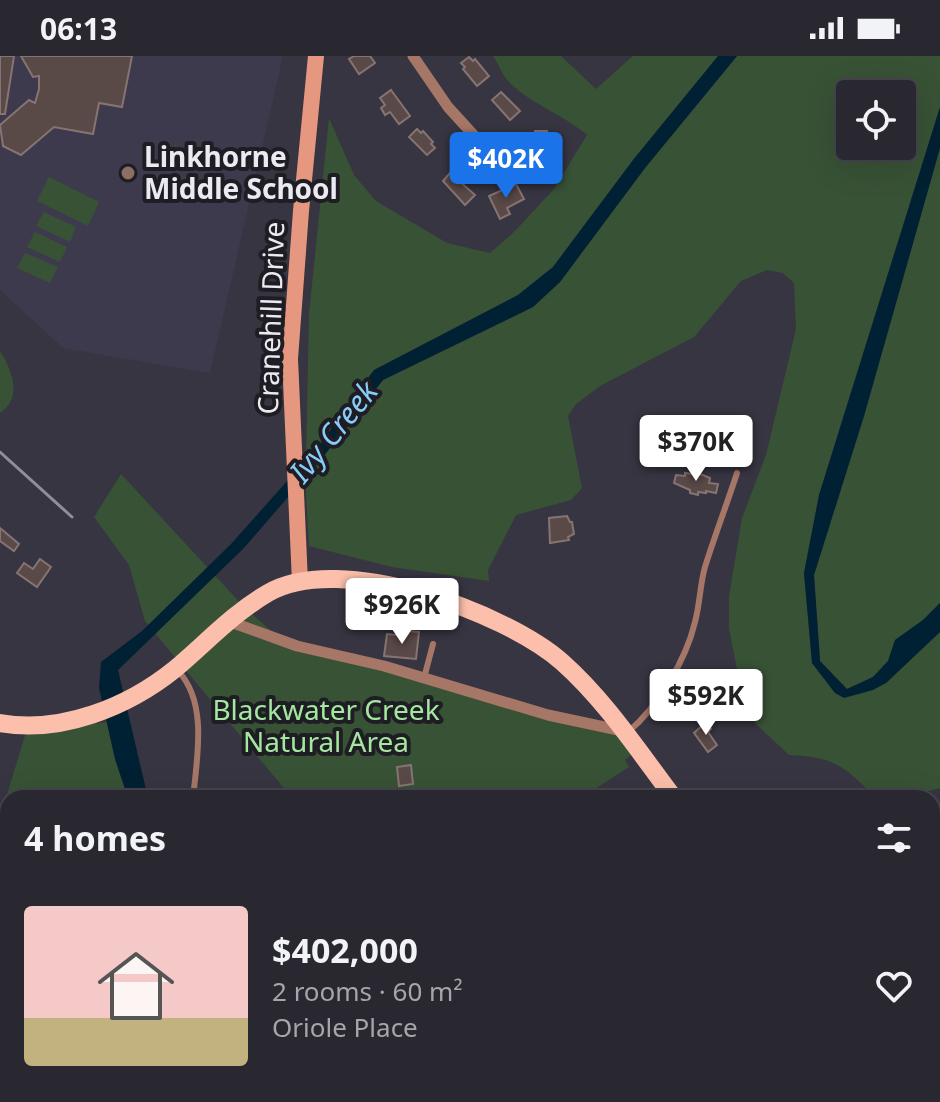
<!DOCTYPE html>
<html lang="en">
<head>
<meta charset="utf-8">
<style>
  body { margin:0; font-family:"Noto Sans",sans-serif; background:#35343d; color:#f1f3f6; height:100vh; display:flex; flex-direction:column; font-size:30px; white-space:nowrap }
  * { box-sizing:border-box; margin:0 }
  p { font-size:26px; color:#a5a6ab }
  .icon { flex:none; width:44px; height:44px; fill:none; stroke:currentColor; stroke-width:2; stroke-linecap:round; stroke-linejoin:round }
  .map { position:relative; flex:1; overflow:hidden }
  .sheet { position:absolute; left:0px; top:734px; width:940px; height:312px; display:flex; flex-direction:column; background:#292831; border-radius:24px 24px 0 0; box-shadow:0 8px 32px #0002,0 0 0 2px #45444d }
  .sheet>* { flex:none }
  .tools { position:absolute; left:836px; top:24px; display:grid; gap:16px }
  .tools a { display:grid; place-items:center; width:80px; height:80px; border-radius:8px; background:#292831; box-shadow:0 8px 32px #0002,0 0 0 2px #45444d; font-size:40px }
  .price { position:absolute; translate:-50% -68px; padding:0 18px; border-radius:8px; background:#fff; color:#222; font-size:26px; line-height:52px; filter:drop-shadow(0 2px 4px #0008) }
  .price::after { content:''; position:absolute; left:50%; top:48px; width:24px; height:18px; margin-left:-12px; background:inherit; clip-path:polygon(0 0,100% 0,50% 100%) }
  .price.current { background:#1a73e8; color:#fff }
  ul { padding:0; list-style:none }
  li { display:flex; align-items:center; gap:24px; height:200px; padding:0 24px }
  li span { display:grid; place-items:center; flex:none; width:224px; height:160px; border-radius:8px; color:#555 }
  li>.icon { margin-inline-start:auto }
  span .icon { width:96px; height:96px; fill:#fffc; stroke-width:1 }
  li b { font-size:34px }
  h2 { display:flex; justify-content:space-between; align-items:center; height:96px; padding:0 24px; font-size:34px }
  .status { display:flex; justify-content:space-between; align-items:center; height:56px; padding:0 40px; background:#292831; direction:ltr }
  .status svg { height:22px; fill:currentColor }
  .map>svg:first-child { display:block }
  .built { fill:#3e3a4d }
  .green { fill:#385236; fill-rule:evenodd }
  .water { fill:#002133 }
  .building { fill:#594947; stroke:#867473; stroke-width:2 }
  .lines { fill:none; stroke-linecap:round; stroke-linejoin:round }
  .service { stroke:#a67666; stroke-width:6 }
  .minor { stroke:#a67666; stroke-width:11 }
  .secondary { stroke:#e5987f; stroke-width:16 }
  .primary { stroke:#fbbfab; stroke-width:18 }
  .rail { stroke:#908e98; stroke-width:3 }
  .education-dot { fill:#8d6e63; stroke:#1e1d23; stroke-width:3 }
  .labels { text-anchor:middle; stroke-width:8; stroke-linejoin:round; paint-order:stroke }
  .poi-label { font-size:28px; font-weight:bold; fill:#ebeaf2; stroke:#1e1d23; text-anchor:start }
  .street-label { font-size:28px; fill:#ebeaf2; stroke:#1e1d23 }
  .park-label { font-size:28px; fill:#a5e7a0; stroke:#1e1d23 }
  .water-label { font-size:30px; font-style:italic; fill:#88cdf9; stroke:#1e1d23 }
</style>
</head>
<body>
<div class="status"><b>06:13</b><svg viewBox="0 0 49 12"><path d="M0 12V9h3v3zM5 12V6h3v6zM10 12V3h3v9zM15 12V0h3v12zM26 1h20v11H26zM47 4h2v5h-2z"/></svg></div>
<div class="map">
<svg width="940" height="1046" viewBox="0 0 940 1046">
  <rect width="100%" height="100%" fill="#373541"/>
  <path class="built" d="M 0,0 L 283,0 L 210,317 L 63,292 L 0,234 Z"/>
  <g class="green">
    <path d="M 493,0 L 561,0 L 596,33 L 633,0 L 718,0 L 633,104 L 553,211 L 518,239 L 374,314 L 306,404 L 309,258 L 329,62 L 354,119 L 376,145 L 447,187 L 490,197 L 515,175 L 554,133 L 587,79 C 564,59 533,49 511,28 C 503,21 499,9 493,0 Z"/>
    <path d="M 737,0 L 940,0 L 940,51 L 819,439 L 804,517 L 812,607 L 835,637 L 886,627 L 940,576 L 940,732 L 937,733 L 897,742 L 876,742 C 844,710 835,701 789,699 L 756,668 L 742,638 L 729,573 L 729,540 L 742,462 L 766,399 L 796,273 L 794,227 L 783,217 L 767,214 L 741,225 L 694,281 L 600,330 L 576,348 L 568,360 L 582,432 L 571,444 L 516,459 L 488,514 L 489,525 L 392,511 L 309,490 L 305,422 L 383,324 L 533,251 L 560,226 L 645,112 ZM 850,38 L 902,38 L 902,90 L 850,90 Z"/>
    <path d="M 940,92 L 940,547 L 923,564 L 895,584 L 888,605 L 873,621 L 847,633 L 820,605 L 814,519 L 864,360 Z"/>
    <path d="M 49,121 L 99,146 L 88,170 L 37,145 Z"/>
    <path d="M 44,156 L 76,171 L 70,186 L 36,170 Z"/>
    <path d="M 35,176 L 67,191 L 60,206 L 27,191 Z"/>
    <path d="M 25,197 L 58,211 L 50,227 L 17,212 Z"/>
    <path d="M 0,295 C 12,314 23,342 0,357 Z"/>
    <path d="M 121,418 L 245,552 L 284,586 L 623,676 L 637,694 L 625,704 L 629,711 L 581,742 L 292,742 L 145,565 L 129,509 L 94,461 Z"/>
    <path d="M 107,666 L 115,703 L 128,742 L 8,742 L 8,786 L 0,784 L 0,762 L 26,676 Z"/>
    <path d="M 932,966 L 938,983 L 934,1046 L 51,1046 L 51,1038 L 932,1038 Z"/>
  </g>
  <g class="water">
    <path d="M 718,0 L 737,0 L 645,112 L 560,226 L 533,251 L 383,324 L 327,396 L 244,492 L 118,614 L 148,742 L 128,742 L 115,703 L 99,632 L 101,606 L 142,575 L 231,488 L 321,387 L 374,314 L 518,239 L 553,211 L 633,104 Z"/>
    <path d="M 940,51 L 940,92 L 864,360 L 814,519 L 820,605 L 847,633 L 873,621 L 888,605 L 895,584 L 923,564 L 940,547 L 940,576 L 886,627 L 873,634 L 844,642 L 835,637 L 812,607 L 804,517 L 819,439 Z"/>
    <path d="M 506,1038 L 542,1038 L 549,1046 L 521,1046 Z"/>
  </g>
  <g class="building">
    <path d="M 0,0 L 14,0 L 5,58 L 0,58 Z"/>
    <path d="M 21,0 L 132,0 L 122,51 L 99,47 L 93,78 L 54,71 L 21,99 L 3,90 L 0,69 L 29,44 L 35,47 L 39,33 L 39,20 L 33,21 Z"/>
    <path d="M 354,0 L 370,0 L 375,7 L 359,18 L 349,3 Z"/>
    <path d="M 469,1 L 473,5 L 475,3 L 489,20 L 477,30 L 463,13 L 465,11 L 461,7 Z"/>
    <path d="M 391,34 L 410,60 L 399,68 L 390,56 L 385,59 L 381,52 L 385,49 L 380,42 Z"/>
    <path d="M 501,36 L 520,55 L 510,64 L 492,44 Z"/>
    <path d="M 417,73 L 421,77 L 423,75 L 433,86 L 431,88 L 435,92 L 427,99 L 409,81 Z"/>
    <path d="M 535,75 L 547,75 L 547,87 L 541,87 L 540,118 L 527,118 L 528,87 L 535,87 Z"/>
    <path d="M 450,117 L 475,139 L 465,149 L 443,125 Z"/>
    <path d="M 516,128 L 524,143 L 507,152 L 510,158 L 500,163 L 489,140 Z"/>
    <path d="M 694,416 L 703,419 L 710,422 L 709,427 L 718,428 L 716,437 L 706,435 L 706,437 L 698,436 L 698,439 L 690,437 L 690,434 L 674,427 L 676,419 L 685,420 L 685,417 L 693,418 Z"/>
    <path d="M 567,460 L 570,466 L 572,466 L 574,478 L 568,481 L 569,484 L 550,487 L 549,462 Z"/>
    <path d="M 0,472 L 19,488 L 14,495 L 0,485 Z"/>
    <path d="M 40,503 L 51,511 L 37,531 L 17,517 L 24,507 L 33,513 Z"/>
    <path d="M 407,575 L 419,576 L 416,603 L 384,600 L 387,578 L 406,580 Z"/>
    <path d="M 706,666 L 711,673 L 708,676 L 717,689 L 708,696 L 694,677 Z"/>
    <path d="M 411,709 L 413,728 L 399,730 L 397,711 Z"/>
    <path d="M 932,909 L 940,910 L 940,925 L 932,924 Z"/>
    <path d="M 0,1029 L 8,1038 L 18,1046 L 0,1046 Z"/>
  </g>
  <g class="lines">
    <g class="service">
      <path d="M 178,615 C 208,646 197,702 193,742"/>
      <path d="M 424,622 L 433,588"/>
      <path d="M 628,676 C 658,651 686,604 695,566 C 700,548 700,528 705,511 C 715,479 727,448 737,417"/>
    </g>
    <g class="minor">
      <path d="M 413,0 L 448,51 L 479,85 L 484,99"/>
      <path d="M 228,565 L 297,590 L 384,610 L 548,659 L 623,675"/>
      <path d="M 0,793 L 8,795"/>
    </g>
    <path class="secondary" d="M 300,526 L 290,303 L 301,155 L 316,0"/>
    <g class="primary">
      <path d="M 0,667 C 61,678 128,651 175,613 C 206,587 232,558 268,537 C 340,495 505,556 562,606 C 606,645 639,696 674,742"/>
      <path d="M 932,865 L 940,866"/>
    </g>
    <path class="rail" d="M 0,396 L 72,461"/>
  </g>
  <circle class="education-dot" cx="128" cy="117" r="8"/>
  <g class="labels">
    <g class="poi-label">
      <text x="144" y="111">Linkhorne<tspan x="144" dy="32">Middle School</tspan></text>
    </g>
    <g class="street-label">
      <text transform="translate(271 262) rotate(-88)" y="10">Cranehill Drive</text>
    </g>
    <g class="park-label">
      <text x="326" y="664">Blackwater Creek<tspan x="326" dy="32">Natural Area</tspan></text>
    </g>
    <g class="water-label">
      <text transform="translate(334 376) rotate(-51)" y="10">Ivy Creek</text>
    </g>
  </g>
</svg>
<div class="tools">
<a><svg class="icon" aria-label="locate" viewBox="0 0 24 24"><circle cx="12" cy="12" r="6"/><path d="M12 2v4M12 18v4M2 12h4M18 12h4"/></svg></a>
</div>
<b class="price current" style="left:506px;top:144px">$402K</b>
<b class="price" style="left:696px;top:427px">$370K</b>
<b class="price" style="left:402px;top:590px">$926K</b>
<b class="price" style="left:706px;top:681px">$592K</b>
<section class="sheet">
<h2>4 homes<svg class="icon" aria-label="filters" viewBox="0 0 24 24"><path d="M4 7h16M4 17h16"/><circle cx="9" cy="7" r="2"/><circle cx="15" cy="17" r="2"/></svg></h2>
<ul>
<li><span style="background:linear-gradient(#f6c9c9 70%,#c2b280 0)"><svg class="icon" aria-label="home" viewBox="0 0 24 24"><path d="M3 11l9-7 9 7M6 9v11h12V9"/></svg></span><div><b>$402,000</b><p>2 rooms · 60 m²</p><p>Oriole Place</p></div><svg class="icon" aria-label="heart" viewBox="0 0 24 24"><path d="M12 20l-8-8c-3-5 5-10 8-4 3-6 11-1 8 4z"/></svg></li>
</ul>
</section>
</div>
</body>
</html>
